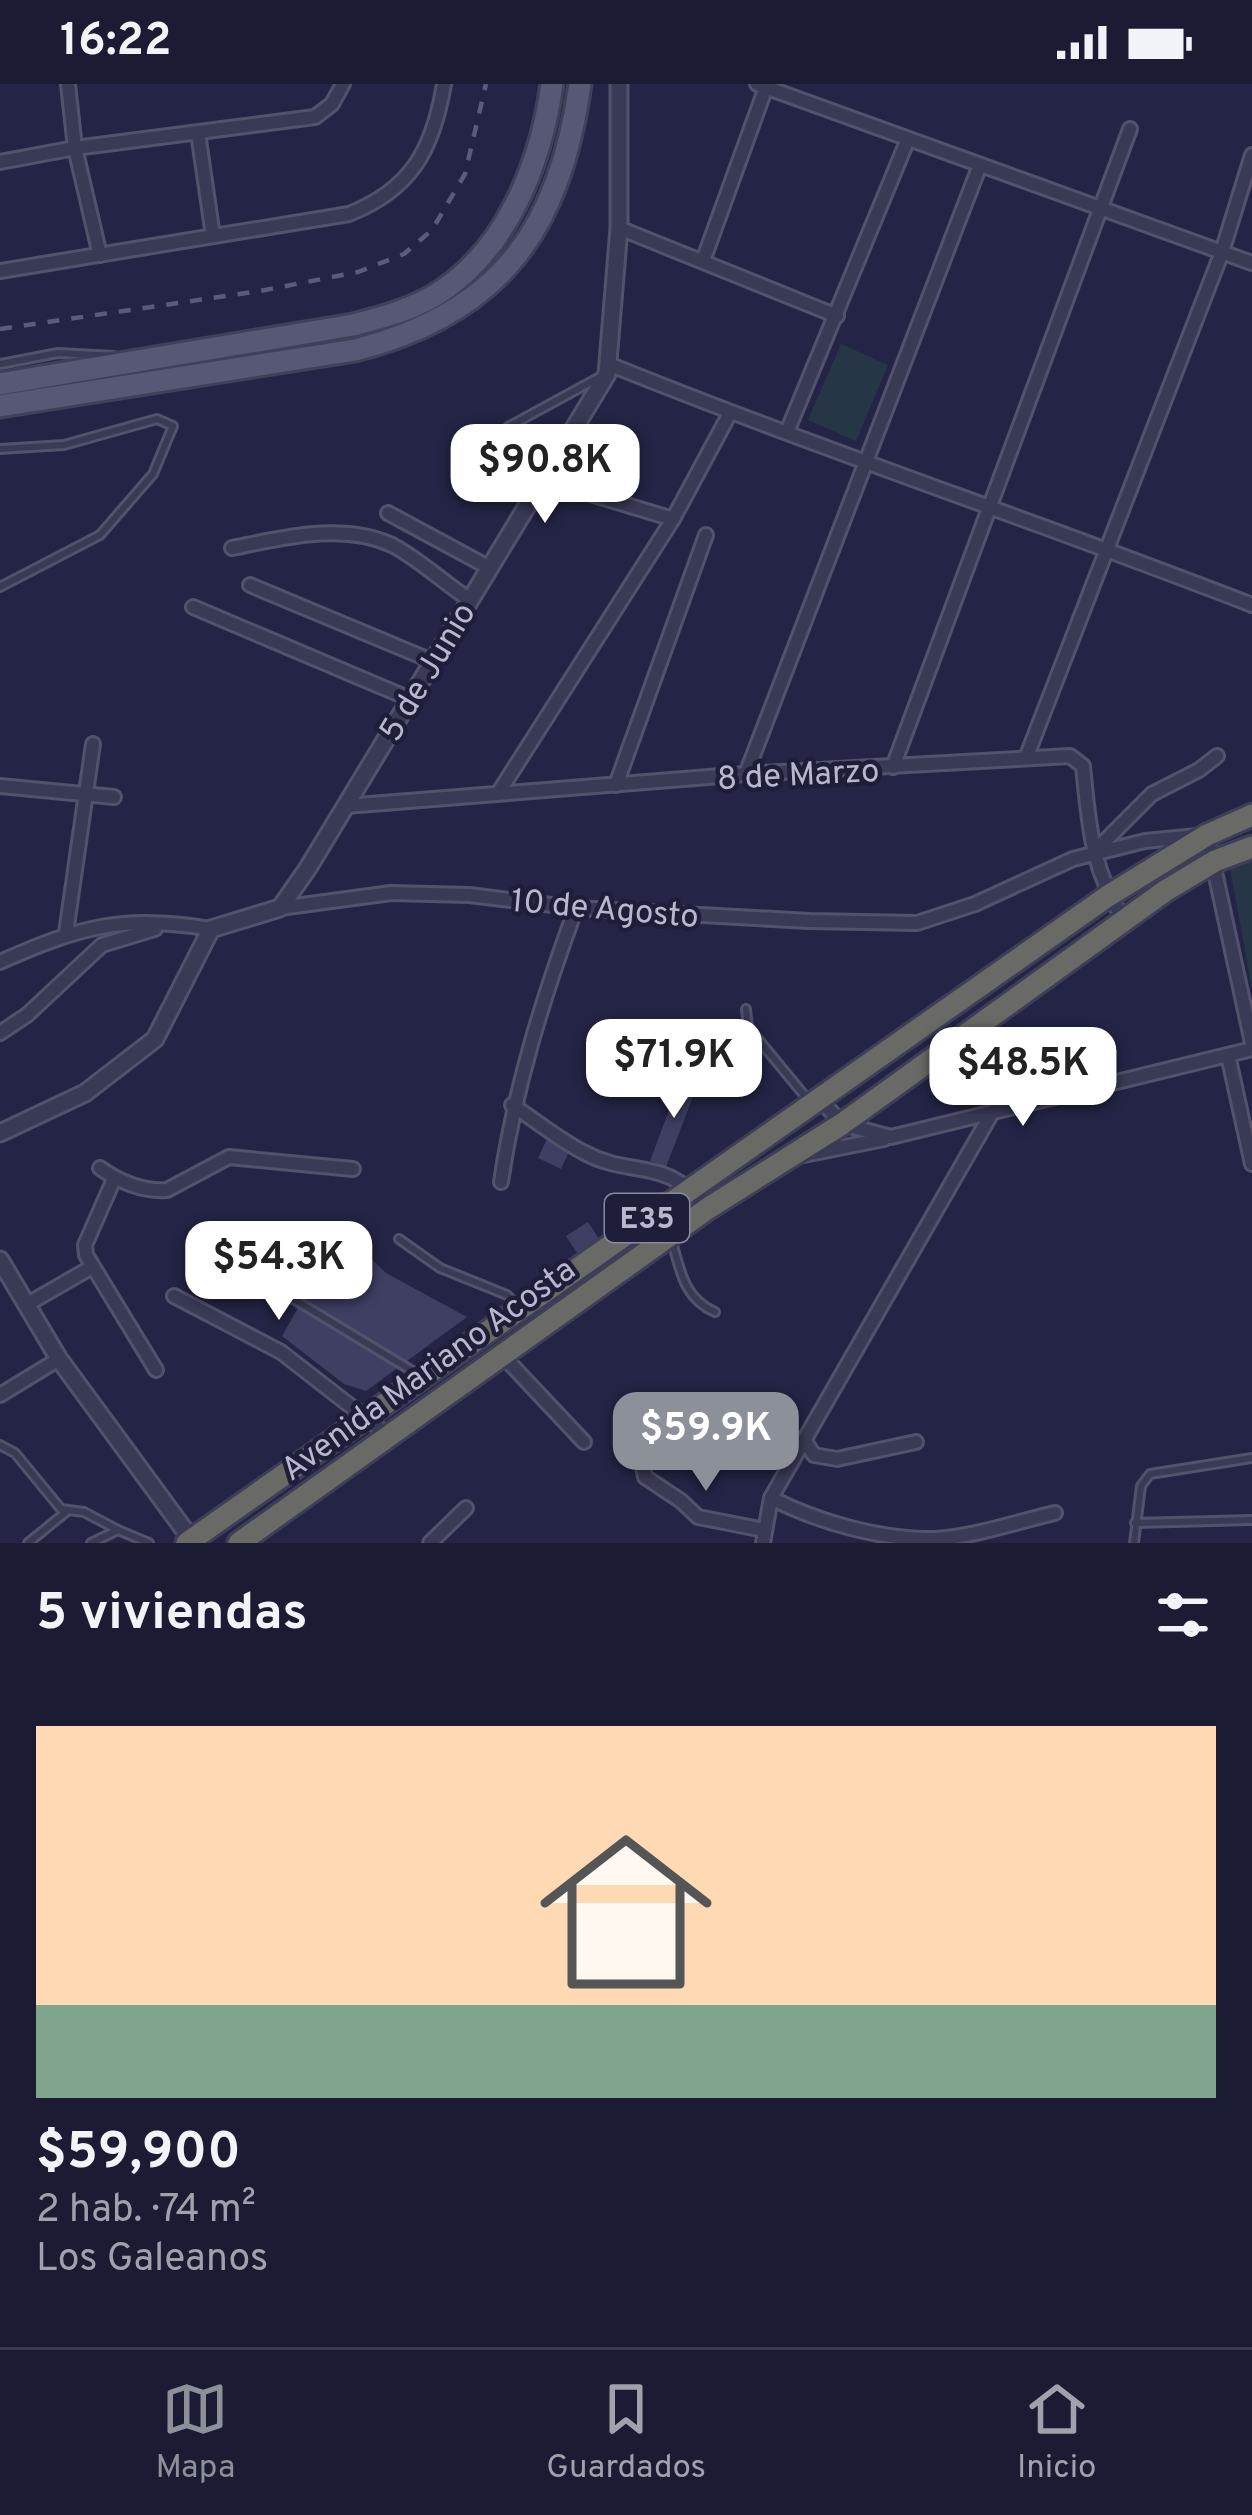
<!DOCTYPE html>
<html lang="es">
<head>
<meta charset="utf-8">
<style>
  body { margin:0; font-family:Overpass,sans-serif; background:#282940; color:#f1f3f6; height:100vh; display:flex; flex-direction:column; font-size:45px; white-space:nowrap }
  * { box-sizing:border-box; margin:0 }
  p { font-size:39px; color:#a0a1ac }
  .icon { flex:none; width:66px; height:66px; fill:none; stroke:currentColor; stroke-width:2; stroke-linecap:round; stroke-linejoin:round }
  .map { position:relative; height:1459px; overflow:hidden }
  .drawer { display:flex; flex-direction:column; background:#1b1c34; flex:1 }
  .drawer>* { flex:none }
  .price { position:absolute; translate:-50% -102px; padding:0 27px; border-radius:24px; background:#fff; color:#222; font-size:39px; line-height:78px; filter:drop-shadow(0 3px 6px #0008) }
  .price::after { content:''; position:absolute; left:50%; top:72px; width:36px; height:27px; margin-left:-18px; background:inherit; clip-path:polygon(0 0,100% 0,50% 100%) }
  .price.current { background:#8c9099; color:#fff }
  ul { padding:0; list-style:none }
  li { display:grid; align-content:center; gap:24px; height:636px; padding:0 36px }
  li+li { border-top:3px solid #393a4f }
  li span { display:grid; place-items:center; height:372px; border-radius:0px; color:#555 }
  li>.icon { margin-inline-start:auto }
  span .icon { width:216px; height:216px; fill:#fffc; stroke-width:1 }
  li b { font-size:51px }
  h2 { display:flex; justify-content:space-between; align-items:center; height:144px; padding:0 36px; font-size:51px }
  .status { display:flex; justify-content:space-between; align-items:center; height:84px; padding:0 60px; background:#1b1c34; direction:ltr }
  .status svg { height:33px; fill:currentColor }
  .dock { display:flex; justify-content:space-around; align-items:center; height:168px; border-top:3px solid #393a4f; background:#1b1c34; font-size:33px; color:#a0a1ac }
  .dock a { display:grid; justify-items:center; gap:6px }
  .dock .current { color:#8c9099 }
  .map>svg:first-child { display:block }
  .green { fill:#273646 }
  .building { fill:#3e3f63 }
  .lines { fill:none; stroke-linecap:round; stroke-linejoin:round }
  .service-casing { stroke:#52526c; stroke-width:12 }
  .minor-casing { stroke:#52526c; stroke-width:18 }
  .tertiary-casing { stroke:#52526c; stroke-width:21 }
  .primary-casing { stroke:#40405b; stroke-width:27 }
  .trunk-casing { stroke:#3e3e59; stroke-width:27 }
  .service { stroke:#393a55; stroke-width:6 }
  .minor { stroke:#393a55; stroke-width:12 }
  .tertiary { stroke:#393a55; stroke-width:15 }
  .primary { stroke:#575875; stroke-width:21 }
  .trunk { stroke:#696a65; stroke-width:21 }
  .rail { stroke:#5b5b7c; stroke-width:4.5; stroke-dasharray:12 12; stroke-linecap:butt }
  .labels { text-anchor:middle; stroke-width:9; stroke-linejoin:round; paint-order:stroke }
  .shield { fill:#1e1e3a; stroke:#8989a2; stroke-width:3 }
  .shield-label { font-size:30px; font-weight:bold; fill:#b7b7ce }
  .street-label { font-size:33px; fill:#b7b7ce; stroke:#1e1e3a }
</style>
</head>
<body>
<div class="status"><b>16:22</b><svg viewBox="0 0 49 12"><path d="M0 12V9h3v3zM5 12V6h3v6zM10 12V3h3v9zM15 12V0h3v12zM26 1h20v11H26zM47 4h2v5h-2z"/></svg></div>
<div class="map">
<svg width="1252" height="1459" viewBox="0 0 1252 1459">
  <rect width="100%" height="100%" fill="#242546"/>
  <g class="green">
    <path d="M 841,260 L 888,281 L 856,357 L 808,336 Z"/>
    <path d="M 1252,771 L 1252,904 L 1229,779 Z"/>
  </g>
  <g class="building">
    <path d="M 682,991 L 699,997 L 666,1083 L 650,1077 Z"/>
    <path d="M 548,1053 L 571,1064 L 561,1085 L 538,1074 Z"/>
    <path d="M 211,1137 L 353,1157 L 386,1189 L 467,1233 L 366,1307 L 344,1300 L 282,1252 L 298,1224 L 258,1200 L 229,1194 L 192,1153 Z"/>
    <path d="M 588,1138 L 599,1155 L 577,1169 L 566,1152 Z"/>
  </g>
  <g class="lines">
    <g class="service-casing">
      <g id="service">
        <path d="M 0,280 L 58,269 L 114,272"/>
        <path d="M 508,343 L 598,294"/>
        <path d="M 0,365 L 64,361 L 157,335 L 173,342 L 153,390 L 100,451 L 0,503"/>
        <path d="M 746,925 L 748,943 L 809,1017"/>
        <path d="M 671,1154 C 680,1185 683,1214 715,1228"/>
        <path d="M 399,1155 L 440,1184 L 507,1211 L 517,1222"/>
        <path d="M 295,1216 L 419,1291"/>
        <path d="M 0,1361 L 15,1369 L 61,1425 L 84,1428 L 118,1446"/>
        <path d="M 1135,1439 L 1252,1436"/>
        <path d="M 28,1459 L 66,1428"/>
        <path d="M 91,1459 L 118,1446 L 149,1459"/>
        <path d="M 1134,1459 L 1141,1402 L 1150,1390 L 1252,1374"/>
      </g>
    </g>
    <g class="minor-casing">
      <g id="minor">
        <path d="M 68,0 L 75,64 L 100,171"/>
        <path d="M 757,0 L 1252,179"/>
        <path d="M 198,49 L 213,152"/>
        <path d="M 0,78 L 75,64 L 315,33 L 332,20 L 343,0"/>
        <path d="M 619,144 L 837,232"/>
        <path d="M 703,177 L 766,3"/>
        <path d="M 0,187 L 349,130 C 412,105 433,65 444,0"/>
        <path d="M 611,281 C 822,366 1039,438 1252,521"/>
        <path d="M 787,348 L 908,55"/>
        <path d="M 544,396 L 673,435"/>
        <path d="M 388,429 L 488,483"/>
        <path d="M 232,464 C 282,454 343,438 392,461 C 419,475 444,499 470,516"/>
        <path d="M 250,501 L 432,577"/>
        <path d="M 193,523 L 410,615"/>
        <path d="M 1026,674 L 1222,168 L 1252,71"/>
        <path d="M 893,683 L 1130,45"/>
        <path d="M 746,690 L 980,81"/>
        <path d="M 616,701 L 706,451"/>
        <path d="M 0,702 L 114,713"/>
        <path d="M 499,708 L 673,435 L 730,329"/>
        <path d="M 346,722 L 746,690 L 1070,672 L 1083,682 C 1089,741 1091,786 1125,837"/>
        <path d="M 1093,769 L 1152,710 L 1199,686 L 1217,672"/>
        <path d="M 280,824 L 391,809 L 469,811 L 576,824 L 809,837 L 917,839 L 975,820 L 1073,775 L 1145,757 L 1207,751 L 1252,959"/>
        <path d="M 66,849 L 93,660"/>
        <path d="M 0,878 C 79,843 123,830 211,845"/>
        <path d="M 0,949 L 27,931 L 102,861 L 155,845"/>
        <path d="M 1228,971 L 1252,1080"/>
        <path d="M 819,1014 L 842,1040 L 891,1053 L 1252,965"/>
        <path d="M 512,1021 C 535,1036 558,1055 583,1068 C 632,1095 667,1071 707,1125"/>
        <path d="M 804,1071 L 884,1055"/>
        <path d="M 100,1084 C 118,1097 143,1108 167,1106 L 229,1073 L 353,1085"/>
        <path d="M 114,1095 L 85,1161 L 86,1171 L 156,1286"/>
        <path d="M 501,1098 C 515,1003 543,914 576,824"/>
        <path d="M 174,1212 L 281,1268 L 389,1352"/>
        <path d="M 26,1221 L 92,1183"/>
        <path d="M 502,1271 L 584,1358"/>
        <path d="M 0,1311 L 59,1275"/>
        <path d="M 804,1356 L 814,1371 L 837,1375 L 916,1358"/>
        <path d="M 640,1368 L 645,1393 L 681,1417 L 698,1433 L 764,1446"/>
        <path d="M 771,1414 C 818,1438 881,1456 935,1455 C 973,1453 1016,1438 1055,1429"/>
        <path d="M 430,1459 L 466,1424"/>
        <path d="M 763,1459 L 771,1414 L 993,1027"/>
      </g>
    </g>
    <g class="tertiary-casing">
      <g id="tertiary">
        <path d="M 0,1049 L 85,1009 L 155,955 L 211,845 L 280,824 L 308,784 L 607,290 L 619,144 L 619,0"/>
        <path d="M 0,1176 L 59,1275 L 194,1459"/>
      </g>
    </g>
    <g class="primary-casing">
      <g id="primary">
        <path d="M 0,300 L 353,241 C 380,234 407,227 432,213 C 506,170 541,80 552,0"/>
        <path d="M 0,322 L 355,266 C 501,229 560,144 580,0"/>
      </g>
    </g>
    <g class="trunk-casing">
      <g id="trunk">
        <path d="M 187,1459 L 1108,812 L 1207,751 L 1252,731"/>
        <path d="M 239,1459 L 707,1125 L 842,1040 L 1165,807 L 1215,777 L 1252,763"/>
      </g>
    </g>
    <use href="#service" class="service"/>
    <use href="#minor" class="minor"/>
    <use href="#tertiary" class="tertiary"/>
    <use href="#primary" class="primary"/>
    <use href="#trunk" class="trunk"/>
    <path class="rail" d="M 0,245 L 260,207 L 358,188 L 404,170 L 432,146 L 465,90 L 486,0"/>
  </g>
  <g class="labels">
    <rect class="shield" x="605" y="1110" width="84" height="48" rx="9"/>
    <g class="shield-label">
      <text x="647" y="1144">E35</text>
    </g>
    <g class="street-label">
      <text transform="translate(426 587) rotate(-59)" y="12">5 de Junio</text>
      <text transform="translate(798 689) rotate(-3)" y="12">8 de Marzo</text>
      <text transform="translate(605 823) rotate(5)" y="12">10 de Agosto</text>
      <text transform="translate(427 1284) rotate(-36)" y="12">Avenida Mariano Acosta</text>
    </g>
  </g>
</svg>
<b class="price" style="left:545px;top:442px">$90.8K</b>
<b class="price" style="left:674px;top:1037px">$71.9K</b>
<b class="price" style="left:1023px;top:1045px">$48.5K</b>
<b class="price" style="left:279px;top:1239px">$54.3K</b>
<b class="price current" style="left:706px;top:1410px">$59.9K</b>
</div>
<section class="drawer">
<h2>5 viviendas<svg class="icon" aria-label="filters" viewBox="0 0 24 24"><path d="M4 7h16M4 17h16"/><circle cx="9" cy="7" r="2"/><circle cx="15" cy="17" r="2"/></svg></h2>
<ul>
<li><span style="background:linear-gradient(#ffd9b3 75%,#7fa58c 0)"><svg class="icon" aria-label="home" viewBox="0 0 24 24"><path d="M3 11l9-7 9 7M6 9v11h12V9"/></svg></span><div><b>$59,900</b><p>2 hab. · 74 m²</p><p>Los Galeanos</p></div></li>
</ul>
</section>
<nav class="dock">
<a class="current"><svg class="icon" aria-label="map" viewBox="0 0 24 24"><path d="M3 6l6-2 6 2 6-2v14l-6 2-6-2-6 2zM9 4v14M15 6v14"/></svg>Mapa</a>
<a><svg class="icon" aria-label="saved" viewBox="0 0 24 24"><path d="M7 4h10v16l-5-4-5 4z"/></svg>Guardados</a>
<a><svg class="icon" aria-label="home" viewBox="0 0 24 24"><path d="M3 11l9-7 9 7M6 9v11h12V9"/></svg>Inicio</a>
</nav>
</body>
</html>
